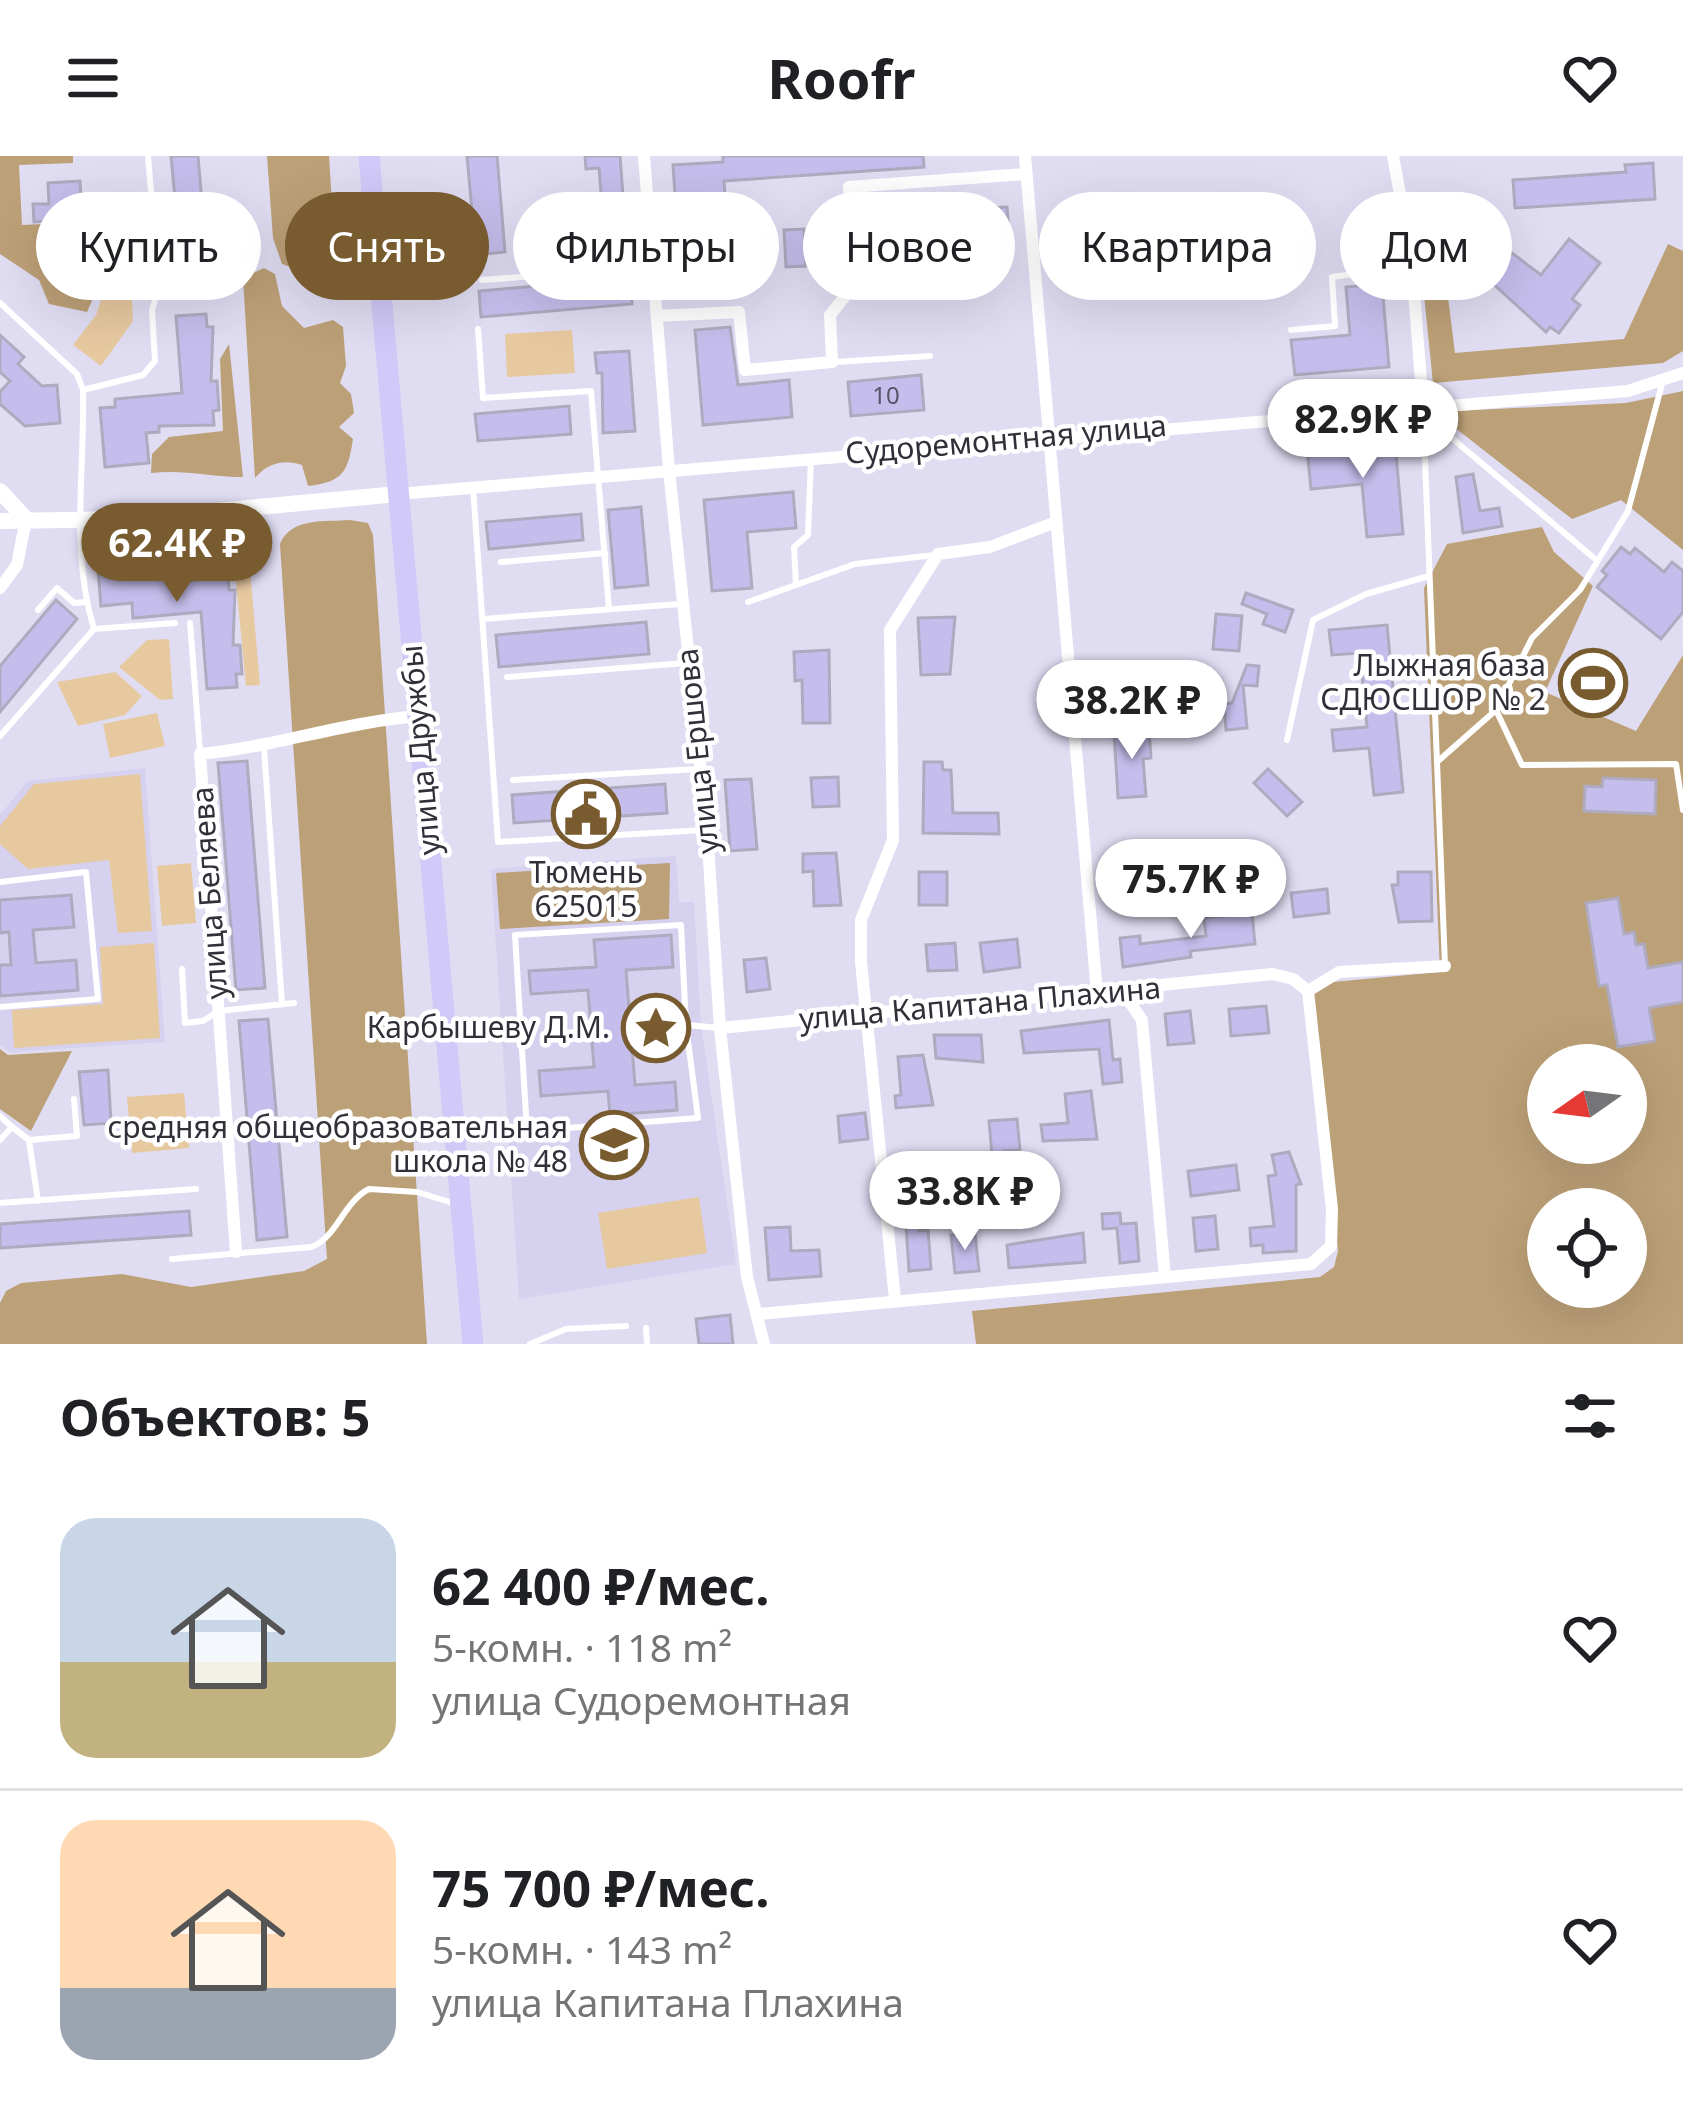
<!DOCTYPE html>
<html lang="ru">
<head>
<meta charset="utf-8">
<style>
  body { margin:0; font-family:"Noto Sans",sans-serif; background:#f2f2f2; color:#202124; height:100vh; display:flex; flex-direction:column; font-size:45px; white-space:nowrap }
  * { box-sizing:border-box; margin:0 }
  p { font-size:39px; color:#757577 }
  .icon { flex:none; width:66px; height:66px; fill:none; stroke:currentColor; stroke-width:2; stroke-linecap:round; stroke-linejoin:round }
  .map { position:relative; height:1188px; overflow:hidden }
  .panel { display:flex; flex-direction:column; background:#fff; flex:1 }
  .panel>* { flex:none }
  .guide { position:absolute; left:36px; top:36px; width:1611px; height:108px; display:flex; gap:24px }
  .needle { width:78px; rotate:256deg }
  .tools { position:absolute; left:1527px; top:888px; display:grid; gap:24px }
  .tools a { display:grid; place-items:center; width:120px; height:120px; border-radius:50%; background:#fff; box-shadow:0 12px 48px #0002; font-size:60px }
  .price { position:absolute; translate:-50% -102px; padding:0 27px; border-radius:42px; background:#fff; color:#222; font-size:39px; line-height:78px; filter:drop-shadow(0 3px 6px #0008) }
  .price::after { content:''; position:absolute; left:50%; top:72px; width:36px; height:27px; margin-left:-18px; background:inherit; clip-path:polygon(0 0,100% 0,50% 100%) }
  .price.current { background:#785b2e; color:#fff }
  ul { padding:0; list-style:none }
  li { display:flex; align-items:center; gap:36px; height:300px; padding:0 60px }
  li+li { border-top:3px solid #e0e0e0 }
  li span { display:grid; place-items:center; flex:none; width:336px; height:240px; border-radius:36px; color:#555 }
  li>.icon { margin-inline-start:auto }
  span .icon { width:144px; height:144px; fill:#fffc; stroke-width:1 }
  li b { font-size:51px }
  h2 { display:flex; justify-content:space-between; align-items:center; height:144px; padding:0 60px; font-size:51px }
  .chip { padding:0 42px; border-radius:54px; background:#fff; box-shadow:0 12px 48px #0002; font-size:42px; line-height:108px }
  .chip.current { background:#785b2e; color:#fff }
  header { display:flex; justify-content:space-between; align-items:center; height:156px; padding:0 60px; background:#fff; font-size:54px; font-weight:700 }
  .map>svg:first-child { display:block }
  .built { fill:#d5d1ee }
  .green { fill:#e7c9a0 }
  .forest { fill:#bca077; fill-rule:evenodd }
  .building { fill:#c5beec; stroke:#aeabc0; stroke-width:3 }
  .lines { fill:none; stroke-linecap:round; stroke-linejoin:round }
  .service { stroke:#fff; stroke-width:6 }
  .minor { stroke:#fff; stroke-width:12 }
  .tertiary { stroke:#fff; stroke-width:16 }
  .primary { stroke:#d1c9f8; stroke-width:21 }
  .labels { text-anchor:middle; stroke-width:9; stroke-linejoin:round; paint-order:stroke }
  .number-label { font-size:24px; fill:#565466 }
  .street-label { font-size:30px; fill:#313039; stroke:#fff }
  .poi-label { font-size:30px; fill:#313039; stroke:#fff; text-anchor:end }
</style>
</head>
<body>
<header><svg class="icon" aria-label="menu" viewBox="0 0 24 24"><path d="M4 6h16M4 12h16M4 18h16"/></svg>Roofr<svg class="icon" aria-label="heart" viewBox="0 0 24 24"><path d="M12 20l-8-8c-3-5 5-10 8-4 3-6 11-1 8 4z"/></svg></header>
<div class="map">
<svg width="1683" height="1188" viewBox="0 0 1683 1188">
  <rect width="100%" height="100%" fill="#e0ddf3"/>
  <g class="built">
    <path d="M 145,612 L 165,886 L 10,896 L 0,889 L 0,659 L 28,625 Z"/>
    <path d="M 676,700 L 679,746 L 694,746 L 701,869 L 736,1108 L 519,1143 L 491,713 Z"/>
  </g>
  <g class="green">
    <path d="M 131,127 L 133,165 L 101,210 L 73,189 L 96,159 L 106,129 Z"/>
    <path d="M 572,174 L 575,217 L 507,221 L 505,178 Z"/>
    <path d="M 206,377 L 250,414 L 260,529 L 246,530 L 235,416 L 177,420 L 175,379 Z"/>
    <path d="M 169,483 L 173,543 L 160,544 L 119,511 L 147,484 Z"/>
    <path d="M 115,516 L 142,540 L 125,559 L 78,570 L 57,526 Z"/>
    <path d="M 157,557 L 165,590 L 110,602 L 103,568 Z"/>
    <path d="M 140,618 L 152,775 L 118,777 L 109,704 L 28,713 L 0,688 L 0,670 L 34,628 Z"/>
    <path d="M 191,707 L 196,767 L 162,770 L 157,710 Z"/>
    <path d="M 154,787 L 160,882 L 14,892 L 12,854 L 103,848 L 100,791 Z"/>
    <path d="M 184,937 L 189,992 L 132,997 L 127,941 Z"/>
    <path d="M 699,1041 L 707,1097 L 607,1113 L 598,1057 Z"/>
  </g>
  <g class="forest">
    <path d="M 0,0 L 73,0 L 73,7 L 19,9 L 22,69 L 84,66 L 110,50 L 114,95 L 87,156 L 49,148 L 39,124 L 0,98 Z"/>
    <path d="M 267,0 L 329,0 L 334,80 L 321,111 L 307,117 L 282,108 L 273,82 Z"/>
    <path d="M 1415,51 L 1440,77 L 1455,197 L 1624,183 L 1668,88 L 1683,95 L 1683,195 L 1663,207 L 1433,227 Z"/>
    <path d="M 264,112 L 275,118 L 282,150 L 304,172 L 333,164 L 343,171 L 346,210 L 340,227 L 351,238 L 354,257 L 339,271 L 353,283 C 348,317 342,326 308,330 L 302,309 C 283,303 268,307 255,322 L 243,122 Z"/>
    <path d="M 229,188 L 243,321 C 211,321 182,313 151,317 L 152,298 L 169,281 L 223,275 L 220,203 Z"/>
    <path d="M 1683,235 L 1683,394 L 1621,344 L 1572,363 L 1454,271 L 1453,255 L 1626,247 Z"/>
    <path d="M 350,364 L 368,367 L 373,379 L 427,1188 L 0,1188 L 0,1147 L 6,1135 L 21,1127 L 122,1118 L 191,1131 L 304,1115 L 327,1103 L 280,388 C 291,361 325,366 350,364 Z"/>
    <path d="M 1542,371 L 1554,396 L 1593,430 L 1545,536 L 1636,575 L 1683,499 L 1683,1188 L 976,1188 L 972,1155 L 1320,1121 L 1334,1111 L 1338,1095 L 1312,836 L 1322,827 L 1440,816 L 1424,432 L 1447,388 ZM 1548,909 L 1626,909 L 1626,987 L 1548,987 ZM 1548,1053 L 1626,1053 L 1626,1131 L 1548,1131 Z"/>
    <path d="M 670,707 L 669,763 L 500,773 L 496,717 Z"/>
    <path d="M 0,893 L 8,899 L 72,895 L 31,975 L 0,953 Z"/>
  </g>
  <g class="building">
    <path d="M 171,0 L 198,0 L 206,94 L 180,96 Z"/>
    <path d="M 467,0 L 497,0 L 505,96 L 476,99 Z"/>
    <path d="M 585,0 L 620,0 L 627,93 L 594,96 L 593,78 L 577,79 L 575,51 L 602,49 L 599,12 L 586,13 Z"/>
    <path d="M 723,0 L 923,0 L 924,11 L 724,25 L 726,50 L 676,54 L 673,9 L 723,6 Z"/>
    <path d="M 1653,7 L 1655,43 L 1515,52 L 1513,24 L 1626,16 L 1625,9 Z"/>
    <path d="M 80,25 L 82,63 L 34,66 L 33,48 L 49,48 L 48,27 Z"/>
    <path d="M 1007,51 L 1010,89 L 988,90 L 986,52 Z"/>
    <path d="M 804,73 L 806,110 L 786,111 L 784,74 Z"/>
    <path d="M 1569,83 L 1600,107 L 1572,143 L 1580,149 L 1559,177 L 1550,171 L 1546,176 L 1490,125 L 1512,97 L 1541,119 Z"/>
    <path d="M 630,122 L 632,148 L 481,161 L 479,135 Z"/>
    <path d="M 1382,128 L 1389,211 L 1295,219 L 1291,184 L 1350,179 L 1346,131 Z"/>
    <path d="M 206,158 L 207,171 L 213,171 L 211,225 L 217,225 L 219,254 L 213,255 L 214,269 L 159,270 L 159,276 L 146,277 L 149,307 L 105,311 L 100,252 L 115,251 L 115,243 L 182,237 L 176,160 Z"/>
    <path d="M 730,171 L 738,229 L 789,224 L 792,261 L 703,269 L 695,174 Z"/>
    <path d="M 0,179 L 24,201 L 18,208 L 42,230 L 57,229 L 60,267 L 25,270 L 0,248 L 0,236 L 10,225 L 0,216 Z"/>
    <path d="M 629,195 L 635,275 L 603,277 L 602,217 L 597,217 L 595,197 Z"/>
    <path d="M 921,219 L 924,254 L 851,260 L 848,226 Z"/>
    <path d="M 569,250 L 571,278 L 478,285 L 475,258 Z"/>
    <path d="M 1395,286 L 1403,378 L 1367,381 L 1362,328 L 1311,333 L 1307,293 Z"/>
    <path d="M 1473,318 L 1480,355 L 1499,352 L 1502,370 L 1463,377 L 1456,321 Z"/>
    <path d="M 793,336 L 796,372 L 747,376 L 752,432 L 712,435 L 704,344 Z"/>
    <path d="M 641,351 L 648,429 L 615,432 L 608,354 Z"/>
    <path d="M 581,358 L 583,384 L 489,393 L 486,366 Z"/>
    <path d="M 1621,391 L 1630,398 L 1635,392 L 1664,416 L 1672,406 L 1683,415 L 1683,456 L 1661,483 L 1597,431 L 1607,419 L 1602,415 Z"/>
    <path d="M 170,395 L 173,427 L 228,420 L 229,434 L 235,434 L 233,489 L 240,489 L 242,518 L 236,518 L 237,531 L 207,533 L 201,456 L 133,462 L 132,447 L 101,450 L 97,401 Z"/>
    <path d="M 1246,437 L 1293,454 L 1285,476 L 1263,468 L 1267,458 L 1242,448 Z"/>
    <path d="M 56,444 L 77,463 L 0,556 L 0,510 Z"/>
    <path d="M 1216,458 L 1242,460 L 1239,495 L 1213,493 Z"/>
    <path d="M 955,461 L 950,518 L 921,519 L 918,462 Z"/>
    <path d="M 646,466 L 649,498 L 499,511 L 496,479 Z"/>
    <path d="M 1387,469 L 1403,636 L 1374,639 L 1369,592 L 1334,595 L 1332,574 L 1367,571 L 1360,497 L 1332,499 L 1329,474 Z"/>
    <path d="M 829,494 L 830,567 L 803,567 L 802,524 L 795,525 L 794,496 Z"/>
    <path d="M 1247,509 L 1259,510 L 1257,530 L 1243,529 L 1247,572 L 1226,574 L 1224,548 L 1232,547 Z"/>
    <path d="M 1576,510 L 1617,525 L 1610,545 L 1569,529 Z"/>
    <path d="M 1149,574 L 1151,602 L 1143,603 L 1146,640 L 1118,642 L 1114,576 Z"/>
    <path d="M 247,605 L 265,832 L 236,834 L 218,607 Z"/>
    <path d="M 924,606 L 942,606 L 943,614 L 951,614 L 953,657 L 998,657 L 999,678 L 923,677 Z"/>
    <path d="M 1268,613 L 1302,646 L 1287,660 L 1254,627 Z"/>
    <path d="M 838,621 L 839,650 L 813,651 L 811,622 Z"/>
    <path d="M 1603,622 L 1656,624 L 1655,658 L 1584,655 L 1585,630 L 1602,631 Z"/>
    <path d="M 751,623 L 757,693 L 730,695 L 725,624 Z"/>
    <path d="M 665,628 L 667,657 L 514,667 L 512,639 Z"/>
    <path d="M 1146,692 L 1151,731 L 1117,735 L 1113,695 Z"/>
    <path d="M 836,697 L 841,749 L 814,750 L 813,715 L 803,716 L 803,698 Z"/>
    <rect x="919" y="716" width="28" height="33"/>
    <path d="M 1398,716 L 1431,716 L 1432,765 L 1399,766 L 1392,729 L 1398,729 Z"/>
    <path d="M 1327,733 L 1329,757 L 1294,761 L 1291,737 Z"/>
    <path d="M 71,739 L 74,771 L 33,774 L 36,807 L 76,804 L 78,834 L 0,840 L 0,809 L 11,809 L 9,776 L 0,777 L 0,744 Z"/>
    <path d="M 1618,742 L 1624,778 L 1634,776 L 1636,789 L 1644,788 L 1648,812 L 1683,806 L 1683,846 L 1649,852 L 1655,885 L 1618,891 L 1607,829 L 1599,830 L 1586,747 Z"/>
    <path d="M 1252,757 L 1255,788 L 1190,795 L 1191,801 L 1123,811 L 1120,782 L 1140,780 L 1140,788 L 1206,780 L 1204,762 Z"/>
    <path d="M 671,779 L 673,811 L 626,814 L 635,929 L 675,926 L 677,954 L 610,959 L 608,935 L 541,940 L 539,915 L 594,911 L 588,834 L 531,838 L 529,815 L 596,811 L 594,784 Z"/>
    <path d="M 1017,783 L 1020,811 L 984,816 L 980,787 Z"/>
    <path d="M 955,787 L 957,814 L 928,815 L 926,789 Z"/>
    <path d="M 766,802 L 770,833 L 747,836 L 744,804 Z"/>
    <path d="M 1266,850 L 1269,877 L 1231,880 L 1229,853 Z"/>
    <path d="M 1190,855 L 1194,887 L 1168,889 L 1165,858 Z"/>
    <path d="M 268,863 L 287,1081 L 257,1084 L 239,865 Z"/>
    <path d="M 1109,864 L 1113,904 L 1120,903 L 1122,926 L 1103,928 L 1099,893 L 1024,897 L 1021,875 Z"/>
    <path d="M 934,879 L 981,879 L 983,906 L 936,902 Z"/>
    <path d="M 923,899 L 933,949 L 896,952 L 895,940 L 901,939 L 898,901 Z"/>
    <path d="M 108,914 L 111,967 L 84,969 L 79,916 Z"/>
    <path d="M 1091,935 L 1097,983 L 1043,985 L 1041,969 L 1068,967 L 1065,938 Z"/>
    <path d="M 865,957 L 868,983 L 840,986 L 838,960 Z"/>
    <path d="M 1017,963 L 1020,994 L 1004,995 L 1005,1018 L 1016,1017 L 1017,1033 L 996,1034 L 995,1024 L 916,1021 L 915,1002 L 992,999 L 989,965 Z"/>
    <path d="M 1289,996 L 1301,1028 L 1296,1029 L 1296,1095 L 1263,1097 L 1263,1089 L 1251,1090 L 1250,1072 L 1274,1070 L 1268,1020 L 1276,1019 L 1272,999 Z"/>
    <path d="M 1236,1009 L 1239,1034 L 1191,1040 L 1188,1015 Z"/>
    <path d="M 918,1037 L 919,1075 L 928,1074 L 931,1113 L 909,1115 L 904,1038 Z"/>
    <path d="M 189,1055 L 191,1079 L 0,1092 L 0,1068 Z"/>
    <path d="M 1120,1057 L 1121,1068 L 1136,1067 L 1139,1105 L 1120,1107 L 1117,1072 L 1103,1073 L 1102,1058 Z"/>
    <path d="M 1215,1060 L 1218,1093 L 1196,1095 L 1193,1062 Z"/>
    <path d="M 790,1071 L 791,1095 L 819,1094 L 821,1120 L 769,1124 L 765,1072 Z"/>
    <path d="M 975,1077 L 979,1115 L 955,1117 L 951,1079 Z"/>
    <path d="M 1083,1077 L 1085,1106 L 1009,1112 L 1007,1089 Z"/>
    <path d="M 730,1159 L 733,1188 L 699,1188 L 696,1163 Z"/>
  </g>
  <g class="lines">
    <g class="service">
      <path d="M 148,0 L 159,131 L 152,154 L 155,205 L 143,219 L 83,234 C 85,313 70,395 94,473 L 175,467"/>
      <path d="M 482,124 L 653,111"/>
      <path d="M 0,147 L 77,218 L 83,234"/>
      <path d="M 478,173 L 483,242 L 591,235 L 609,453"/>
      <path d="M 1291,174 L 1335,170 L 1332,121 L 1386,113 L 1408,100"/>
      <path d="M 835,206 L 930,200"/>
      <path d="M 1423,253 L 1437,606"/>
      <path d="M 1426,254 L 1441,273 L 1594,402"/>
      <path d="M 473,331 L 498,686 L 704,674"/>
      <path d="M 501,406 L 605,397"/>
      <path d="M 796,429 L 794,391 L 808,379 L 811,302"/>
      <path d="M 748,446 L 855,408 L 935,399"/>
      <path d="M 38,454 L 57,432 L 74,447 L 86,446"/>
      <path d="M 483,463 L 680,448"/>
      <path d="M 190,467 L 200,595"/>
      <path d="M 507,521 L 686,507"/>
      <path d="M 1496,554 L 1522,609 L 1676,608 L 1683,654"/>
      <path d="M 0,580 L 94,473"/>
      <path d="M 1287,584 L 1313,464 L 1366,438 L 1429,420"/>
      <path d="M 264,592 L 282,848"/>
      <path d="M 513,624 L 697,613"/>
      <path d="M 0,726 L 86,716 L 98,843 L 0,851"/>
      <path d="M 1445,810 L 1437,606 L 1496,554 L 1532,482 L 1580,434 L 1628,355 L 1662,228"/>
      <path d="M 182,813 L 185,867 L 203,865 L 219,855 L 294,847"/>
      <path d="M 686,869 L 698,962 L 527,975 L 515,779 L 681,769 L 686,869 L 720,872"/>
      <path d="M 0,960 L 12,971 L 0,984"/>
      <path d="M 12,971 L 29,984 L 77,980 L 74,943"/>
      <path d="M 29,984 L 38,1045"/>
      <path d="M 0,1047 L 196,1033"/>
      <path d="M 172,1103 L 311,1091 C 337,1082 343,1046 369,1033 L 417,1036 L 456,1048"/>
      <path d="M 646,1172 L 647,1188"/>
      <path d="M 530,1188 L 566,1173 L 626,1170"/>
    </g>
    <g class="minor">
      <path d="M 644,0 L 669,314 L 707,674 L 720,872 L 747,1121 L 764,1188"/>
      <path d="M 1025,0 L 1097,837"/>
      <path d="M 1393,0 L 1411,98 L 1423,250"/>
      <path d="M 657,160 L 739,156 L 745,214 L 832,206 L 830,159 L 855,128 L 849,31 L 1026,18"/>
      <path d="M 398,338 L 1628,235 L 1683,217"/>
      <path d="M 0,432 L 17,409 L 26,363"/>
      <path d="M 1123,836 L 1142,864 L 1165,1121"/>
      <path d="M 720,872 L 1273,818 L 1293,823 L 1308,835 L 1339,816 L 1445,810"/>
      <path d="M 236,1096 L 200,598 C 275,591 344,566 419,560"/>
      <path d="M 895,1144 L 861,806 L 861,764 L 893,684 L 890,474 L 938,398 L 990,391 L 1056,366"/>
      <path d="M 760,1158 L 1311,1108 L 1331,1090 L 1332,1053 L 1308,835"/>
    </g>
    <g class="tertiary">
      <path d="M 0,335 L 26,363"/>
      <path d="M 0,365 L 129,363 L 398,338"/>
    </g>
    <path class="primary" d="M 369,0 L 473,1188"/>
  </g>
  <defs>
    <g id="stadium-ring" transform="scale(3.45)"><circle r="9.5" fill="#fff" stroke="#785b2e" stroke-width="1.5"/><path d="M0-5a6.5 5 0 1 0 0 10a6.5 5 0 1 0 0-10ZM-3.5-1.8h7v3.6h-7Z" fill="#785b2e"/></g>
    <g id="civic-ring" transform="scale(3.45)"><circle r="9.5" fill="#fff" stroke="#785b2e" stroke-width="1.5"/><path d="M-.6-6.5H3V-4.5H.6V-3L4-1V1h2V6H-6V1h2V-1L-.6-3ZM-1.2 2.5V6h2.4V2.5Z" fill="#785b2e"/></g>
    <g id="sight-ring" transform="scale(3.45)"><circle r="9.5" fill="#fff" stroke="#785b2e" stroke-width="1.5"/><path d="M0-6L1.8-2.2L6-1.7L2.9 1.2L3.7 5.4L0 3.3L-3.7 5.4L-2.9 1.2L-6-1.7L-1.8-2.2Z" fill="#785b2e"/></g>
    <g id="school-ring" transform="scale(3.45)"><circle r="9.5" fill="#fff" stroke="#785b2e" stroke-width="1.5"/><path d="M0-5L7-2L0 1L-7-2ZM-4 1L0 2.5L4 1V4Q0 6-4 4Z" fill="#785b2e"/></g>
  </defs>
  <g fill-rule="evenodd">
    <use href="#stadium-ring" x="1593" y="527"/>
    <use href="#civic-ring" x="586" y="658"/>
    <use href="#sight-ring" x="656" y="872"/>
    <use href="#school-ring" x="614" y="989"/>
  </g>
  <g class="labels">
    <g class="number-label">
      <text x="886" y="248">10</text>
    </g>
    <g class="street-label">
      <text transform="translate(1006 284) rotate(-5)" y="10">Судоремонтная улица</text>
      <text transform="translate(421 594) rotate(-95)" y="10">улица Дружбы</text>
      <text transform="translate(698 595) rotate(-96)" y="10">улица Ершова</text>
      <text transform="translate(210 737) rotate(-94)" y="10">улица Беляева</text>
      <text transform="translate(980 848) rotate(-5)" y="10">улица Капитана Плахина</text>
    </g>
    <g class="poi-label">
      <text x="1546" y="520">Лыжная база<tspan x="1546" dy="34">СДЮСШОР № 2</tspan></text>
      <text x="586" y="727" text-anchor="middle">Тюмень<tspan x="586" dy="34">625015</tspan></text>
      <text x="610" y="882">Карбышеву Д.М.</text>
      <text x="568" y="982">средняя общеобразовательная<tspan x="568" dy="34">школа № 48</tspan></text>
    </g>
  </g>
</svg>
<div class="tools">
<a><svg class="needle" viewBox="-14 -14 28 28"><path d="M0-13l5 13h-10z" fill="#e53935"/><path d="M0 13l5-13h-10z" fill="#757577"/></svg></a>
<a><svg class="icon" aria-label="locate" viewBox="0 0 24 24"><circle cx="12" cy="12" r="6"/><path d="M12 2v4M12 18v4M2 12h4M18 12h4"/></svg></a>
</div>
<b class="price" style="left:1363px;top:325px">82.9K ₽</b>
<b class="price current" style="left:177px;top:449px">62.4K ₽</b>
<b class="price" style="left:1132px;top:606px">38.2K ₽</b>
<b class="price" style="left:1191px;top:785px">75.7K ₽</b>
<b class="price" style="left:965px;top:1097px">33.8K ₽</b>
<div class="guide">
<a class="chip">Купить</a>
<a class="chip current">Снять</a>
<a class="chip">Фильтры</a>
<a class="chip">Новое</a>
<a class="chip">Квартира</a>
<a class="chip">Дом</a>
</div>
</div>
<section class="panel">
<h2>Объектов: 5<svg class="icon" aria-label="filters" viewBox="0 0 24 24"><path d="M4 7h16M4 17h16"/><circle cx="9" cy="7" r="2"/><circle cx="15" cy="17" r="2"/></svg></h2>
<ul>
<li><span style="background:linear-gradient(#c9d6e8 60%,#c2b280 0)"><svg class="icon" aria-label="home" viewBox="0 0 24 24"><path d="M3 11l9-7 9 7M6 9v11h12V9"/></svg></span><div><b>62 400 ₽/мес.</b><p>5-комн. · 118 m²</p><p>улица Судоремонтная</p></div><svg class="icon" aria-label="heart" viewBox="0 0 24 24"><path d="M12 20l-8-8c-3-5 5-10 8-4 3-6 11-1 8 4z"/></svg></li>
<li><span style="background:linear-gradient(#ffd9b3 70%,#9aa5b1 0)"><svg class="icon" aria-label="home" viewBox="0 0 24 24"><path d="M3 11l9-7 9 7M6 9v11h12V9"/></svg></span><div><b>75 700 ₽/мес.</b><p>5-комн. · 143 m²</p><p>улица Капитана Плахина</p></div><svg class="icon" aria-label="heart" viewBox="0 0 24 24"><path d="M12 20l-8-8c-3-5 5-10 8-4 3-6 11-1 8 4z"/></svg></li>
</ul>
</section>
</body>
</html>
